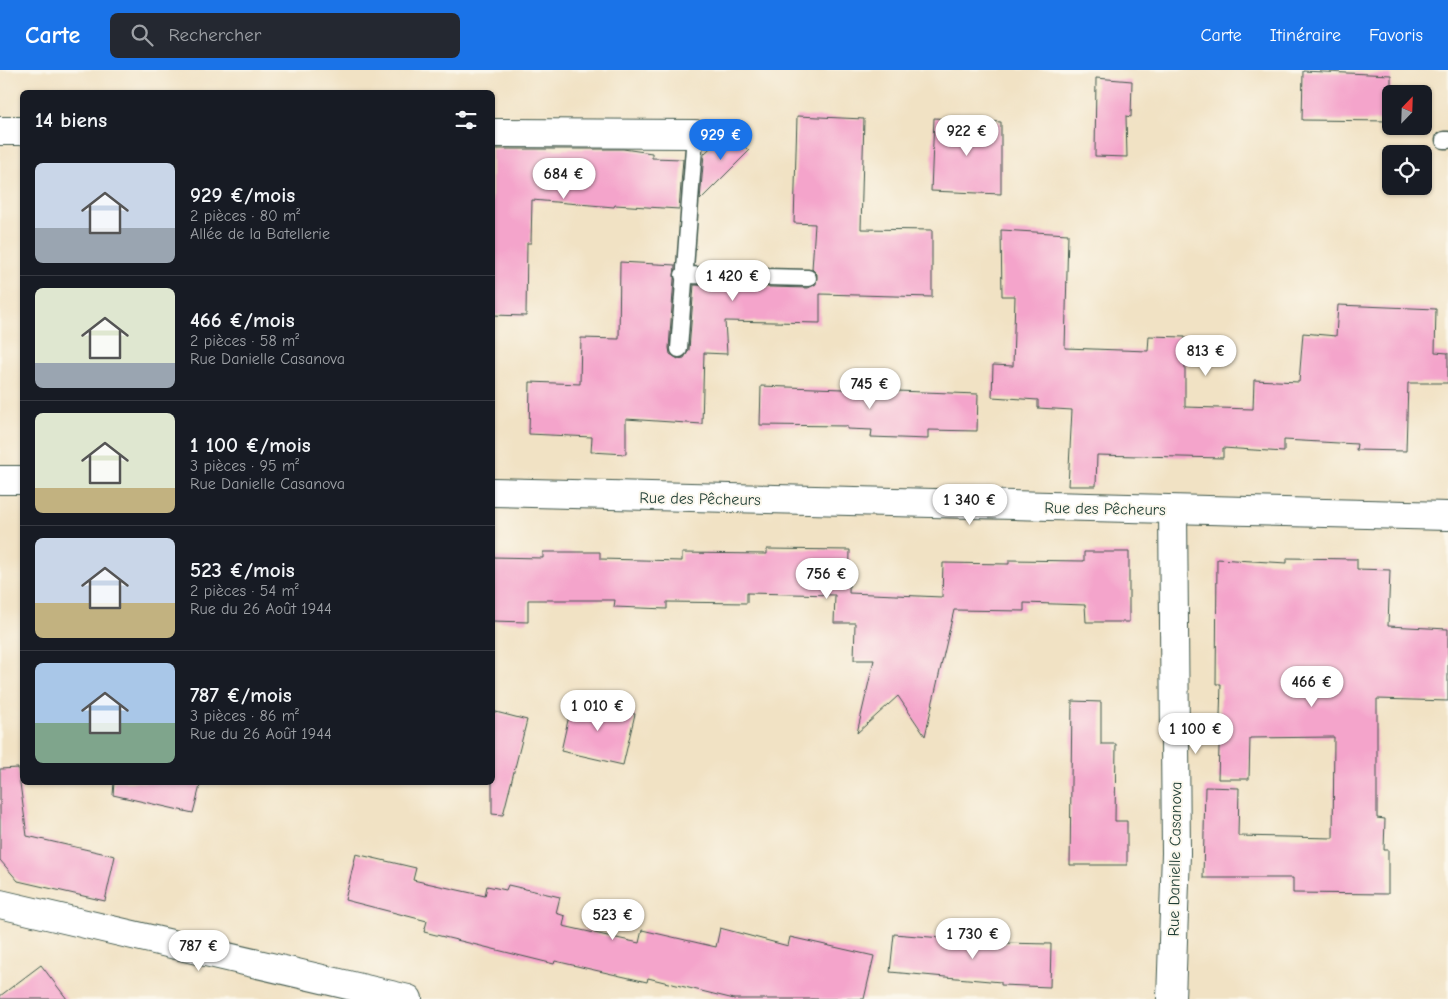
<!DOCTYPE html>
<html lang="fr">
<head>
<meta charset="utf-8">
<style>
  body { margin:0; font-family:"Comic Neue",sans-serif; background:#242831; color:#f1f3f6; height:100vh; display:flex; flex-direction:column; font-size:19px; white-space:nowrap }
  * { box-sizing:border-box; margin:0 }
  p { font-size:16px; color:#9ea1a6 }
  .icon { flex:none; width:28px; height:28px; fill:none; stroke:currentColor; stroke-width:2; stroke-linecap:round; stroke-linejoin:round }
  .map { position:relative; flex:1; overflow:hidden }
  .side { position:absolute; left:20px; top:20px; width:475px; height:695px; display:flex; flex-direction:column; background:#171b24; border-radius:8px; box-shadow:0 1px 4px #0004 }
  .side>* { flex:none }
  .needle { width:32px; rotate:23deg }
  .controls { position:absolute; left:1382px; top:15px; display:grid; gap:10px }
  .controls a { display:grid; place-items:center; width:50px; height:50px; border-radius:8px; background:#171b24; box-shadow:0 1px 4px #0004; font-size:25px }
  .price { position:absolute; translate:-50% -42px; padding:0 11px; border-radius:18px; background:#fff; color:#222; font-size:16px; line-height:32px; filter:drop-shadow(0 1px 2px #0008) }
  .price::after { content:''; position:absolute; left:50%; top:30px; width:15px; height:11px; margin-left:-8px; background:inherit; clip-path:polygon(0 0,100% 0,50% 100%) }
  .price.active { background:#1a73e8; color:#fff }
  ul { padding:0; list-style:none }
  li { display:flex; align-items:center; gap:15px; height:125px; padding:0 15px }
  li+li { border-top:1px solid #363941 }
  li span { display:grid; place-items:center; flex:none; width:140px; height:100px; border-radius:8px; color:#555 }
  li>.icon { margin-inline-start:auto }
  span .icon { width:60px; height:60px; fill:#fffc; stroke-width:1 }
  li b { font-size:21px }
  h2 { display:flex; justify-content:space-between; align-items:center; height:60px; padding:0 15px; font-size:21px }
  header { display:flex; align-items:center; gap:30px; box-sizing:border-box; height:70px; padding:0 25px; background:#1a73e8; color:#fff }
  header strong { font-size:24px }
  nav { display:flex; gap:28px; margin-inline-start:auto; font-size:18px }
  .search { width:350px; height:45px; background:#242831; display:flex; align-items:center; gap:12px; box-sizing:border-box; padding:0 18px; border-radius:8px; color:#9ea1a6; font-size:19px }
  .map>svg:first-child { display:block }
  .building { fill:#f4a4cb }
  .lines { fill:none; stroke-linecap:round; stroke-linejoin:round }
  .service-casing { stroke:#3e564a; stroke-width:19 }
  .minor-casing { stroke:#3e564a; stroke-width:30 }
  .service { stroke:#fff; stroke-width:16 }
  .minor { stroke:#fff; stroke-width:28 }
  .labels { text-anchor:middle; stroke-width:4; stroke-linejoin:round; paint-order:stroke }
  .street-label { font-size:16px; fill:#1f3d34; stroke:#fbf7ec }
</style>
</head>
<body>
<header>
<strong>Carte</strong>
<div class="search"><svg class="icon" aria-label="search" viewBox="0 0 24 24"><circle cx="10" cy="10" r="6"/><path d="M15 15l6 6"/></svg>Rechercher</div>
<nav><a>Carte</a><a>Itinéraire</a><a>Favoris</a></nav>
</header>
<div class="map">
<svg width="1448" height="929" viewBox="0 0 1448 929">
  <rect width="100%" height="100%" fill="#fbf7ec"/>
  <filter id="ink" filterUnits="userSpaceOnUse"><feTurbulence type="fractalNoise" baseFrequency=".02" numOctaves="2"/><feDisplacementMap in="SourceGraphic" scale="10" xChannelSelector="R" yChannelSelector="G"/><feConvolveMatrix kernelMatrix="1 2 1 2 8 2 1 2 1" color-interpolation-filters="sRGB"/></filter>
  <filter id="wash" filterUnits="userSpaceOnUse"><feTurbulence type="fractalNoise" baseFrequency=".0096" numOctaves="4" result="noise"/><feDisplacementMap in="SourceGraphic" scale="20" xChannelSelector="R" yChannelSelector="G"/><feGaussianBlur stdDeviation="1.12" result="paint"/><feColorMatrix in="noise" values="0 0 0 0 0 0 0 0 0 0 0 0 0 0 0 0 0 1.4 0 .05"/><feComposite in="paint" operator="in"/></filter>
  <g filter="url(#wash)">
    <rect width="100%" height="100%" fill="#f1e2c4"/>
    <g id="blocks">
      <g class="building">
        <path d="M 1303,1 L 1391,5 L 1391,51 L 1302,50 Z"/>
        <path d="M 1096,8 L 1132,11 L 1131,47 L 1126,46 L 1127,87 L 1095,86 Z"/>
        <path d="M 797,46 L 864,49 L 861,159 L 932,160 L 932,227 L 820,224 L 820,253 L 725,251 L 727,284 L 704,283 L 702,354 L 626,349 L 626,384 L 591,382 L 592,367 L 529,364 L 530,312 L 580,314 L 581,268 L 619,269 L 620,192 L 675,195 L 669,278 L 670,284 L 678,289 L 684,288 L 689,280 L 694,215 L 808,218 L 816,214 L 817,204 L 812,199 L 815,154 L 794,153 Z"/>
        <path d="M 934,48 L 1001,52 L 1001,124 L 931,121 Z"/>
        <path d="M 729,60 L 749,81 L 700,130 L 704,84 Z"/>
        <path d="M 492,79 L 623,79 L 652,83 L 652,88 L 683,89 L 679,139 L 615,135 L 614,137 L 532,130 L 531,173 L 527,173 L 526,246 L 492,245 Z"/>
        <path d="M 1001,160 L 1068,164 L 1065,278 L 1148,281 L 1149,266 L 1185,267 L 1185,337 L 1253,339 L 1254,310 L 1299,312 L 1303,263 L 1336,266 L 1338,235 L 1436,239 L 1435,282 L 1448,283 L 1448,313 L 1408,313 L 1406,381 L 1356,380 L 1357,374 L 1284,370 L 1284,382 L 1223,378 L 1223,388 L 1097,385 L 1096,416 L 1068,416 L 1072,340 L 1038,338 L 1038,330 L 992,327 L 993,295 L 1013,296 L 1015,226 L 1002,226 Z"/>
        <path d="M 761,316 L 978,324 L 977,361 L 928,360 L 928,369 L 871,367 L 872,360 L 847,359 L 847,356 L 760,355 Z"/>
        <path d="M 767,479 L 850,480 L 849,523 L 942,527 L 943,493 L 1009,494 L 1009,490 L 1084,491 L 1084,482 L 1129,482 L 1129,552 L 1086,552 L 1085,535 L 1024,533 L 1024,541 L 954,540 L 925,666 L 898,626 L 857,663 L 874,590 L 854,590 L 855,553 L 834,553 L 835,525 L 747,523 L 747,533 L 667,532 L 667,539 L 614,537 L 615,530 L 528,530 L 528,552 L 492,551 L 492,487 L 543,488 L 543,482 L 600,482 L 600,489 L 682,491 L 682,483 L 767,484 Z"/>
        <path d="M 1287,488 L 1357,489 L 1357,499 L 1390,500 L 1388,556 L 1448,559 L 1448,631 L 1377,629 L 1377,748 L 1385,749 L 1384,780 L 1388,780 L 1388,824 L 1293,823 L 1293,808 L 1203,808 L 1205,717 L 1239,718 L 1238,766 L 1333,768 L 1334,667 L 1250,668 L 1249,709 L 1218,709 L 1221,614 L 1216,614 L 1217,489 L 1287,493 Z"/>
        <path d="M 573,628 L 635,644 L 623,695 L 561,681 Z"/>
        <path d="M 1072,631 L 1101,632 L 1101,674 L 1116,674 L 1115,751 L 1127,751 L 1127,795 L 1070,795 Z"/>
        <path d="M 492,641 L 527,650 L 503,745 L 492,744 Z"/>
        <path d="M 18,698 L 27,766 L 115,786 L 105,831 L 18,811 L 0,790 L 0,699 Z"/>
        <path d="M 114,712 L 201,712 L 193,743 L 113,725 Z"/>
        <path d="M 356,784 L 416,798 L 413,810 L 485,826 L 487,816 L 506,820 L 508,815 L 560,827 L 556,843 L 565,846 L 563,856 L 639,873 L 642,860 L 716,877 L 720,858 L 788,876 L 790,867 L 874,886 L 864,929 L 734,929 L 648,908 L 647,912 L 555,891 L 554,894 L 424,862 L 427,851 L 345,830 Z"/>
        <path d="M 894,864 L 1002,873 L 1051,874 L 1050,917 L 1001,915 L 1001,912 L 890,902 Z"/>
        <path d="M 41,895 L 67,929 L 0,929 L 0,926 Z"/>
      </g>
    </g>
  </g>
  <g filter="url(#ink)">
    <use href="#blocks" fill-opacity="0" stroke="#3e564a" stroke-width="1"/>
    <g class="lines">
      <g class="service-casing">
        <g id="service">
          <path d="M 1444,70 L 1448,70"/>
          <path d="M 683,205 L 808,208"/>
          <path d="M 679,279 L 695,64"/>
        </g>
      </g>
      <g class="minor-casing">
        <g id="minor">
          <path d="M 0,61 L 22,61"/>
          <path d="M 492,63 L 695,64"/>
          <path d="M 0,410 L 22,410"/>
          <path d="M 492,422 L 1448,446"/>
          <path d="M 0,834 L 408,929"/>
          <path d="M 1171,929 L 1176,783 L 1173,440"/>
        </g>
      </g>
      <use href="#service" class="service"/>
      <use href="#minor" class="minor"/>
    </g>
  </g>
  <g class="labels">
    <g class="street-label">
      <text transform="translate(700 428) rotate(1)" y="6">Rue des Pêcheurs</text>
      <text transform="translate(1105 438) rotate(1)" y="6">Rue des Pêcheurs</text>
      <text transform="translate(1174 789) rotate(-89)" y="6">Rue Danielle Casanova</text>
    </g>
  </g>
</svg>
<div class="controls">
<a><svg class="needle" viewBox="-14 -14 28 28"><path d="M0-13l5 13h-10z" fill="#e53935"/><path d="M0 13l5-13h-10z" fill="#9ea1a6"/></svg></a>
<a><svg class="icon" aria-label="locate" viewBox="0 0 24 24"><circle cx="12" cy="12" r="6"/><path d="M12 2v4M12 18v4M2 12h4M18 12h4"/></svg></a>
</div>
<b class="price" style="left:967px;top:87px">922 €</b>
<b class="price active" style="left:721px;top:91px">929 €</b>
<b class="price" style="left:564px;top:130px">684 €</b>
<b class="price" style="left:733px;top:232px">1 420 €</b>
<b class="price" style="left:1206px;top:307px">813 €</b>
<b class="price" style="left:870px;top:340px">745 €</b>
<b class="price" style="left:970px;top:456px">1 340 €</b>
<b class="price" style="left:827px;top:530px">756 €</b>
<b class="price" style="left:1312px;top:638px">466 €</b>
<b class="price" style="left:598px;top:662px">1 010 €</b>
<b class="price" style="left:1196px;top:685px">1 100 €</b>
<b class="price" style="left:613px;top:871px">523 €</b>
<b class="price" style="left:973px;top:890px">1 730 €</b>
<b class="price" style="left:199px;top:902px">787 €</b>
<section class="side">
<h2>14 biens<svg class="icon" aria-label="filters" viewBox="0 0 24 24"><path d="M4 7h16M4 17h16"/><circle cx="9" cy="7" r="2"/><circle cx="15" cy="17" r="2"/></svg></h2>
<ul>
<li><span style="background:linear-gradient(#c9d6e8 65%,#9aa5b1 0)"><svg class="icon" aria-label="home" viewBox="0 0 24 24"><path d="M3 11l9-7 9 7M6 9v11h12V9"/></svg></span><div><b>929 €/mois</b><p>2 pièces · 80 m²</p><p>Allée de la Batellerie</p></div></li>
<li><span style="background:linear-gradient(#dfe7d0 75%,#9aa5b1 0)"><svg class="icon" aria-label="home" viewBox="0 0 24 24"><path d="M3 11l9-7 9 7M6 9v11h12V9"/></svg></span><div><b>466 €/mois</b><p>2 pièces · 58 m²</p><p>Rue Danielle Casanova</p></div></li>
<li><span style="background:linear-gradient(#dfe7d0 75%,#c2b280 0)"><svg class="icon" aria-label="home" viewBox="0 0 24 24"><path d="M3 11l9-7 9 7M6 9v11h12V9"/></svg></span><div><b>1 100 €/mois</b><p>3 pièces · 95 m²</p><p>Rue Danielle Casanova</p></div></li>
<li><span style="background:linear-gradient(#c9d6e8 65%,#c2b280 0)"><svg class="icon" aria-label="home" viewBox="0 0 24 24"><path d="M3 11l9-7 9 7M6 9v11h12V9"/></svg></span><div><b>523 €/mois</b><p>2 pièces · 54 m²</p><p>Rue du 26 Août 1944</p></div></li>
<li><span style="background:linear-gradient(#a9c7e8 60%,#7fa58c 0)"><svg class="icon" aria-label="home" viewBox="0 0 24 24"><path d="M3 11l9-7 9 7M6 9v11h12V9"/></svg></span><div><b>787 €/mois</b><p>3 pièces · 86 m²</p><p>Rue du 26 Août 1944</p></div></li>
</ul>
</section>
</div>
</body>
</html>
